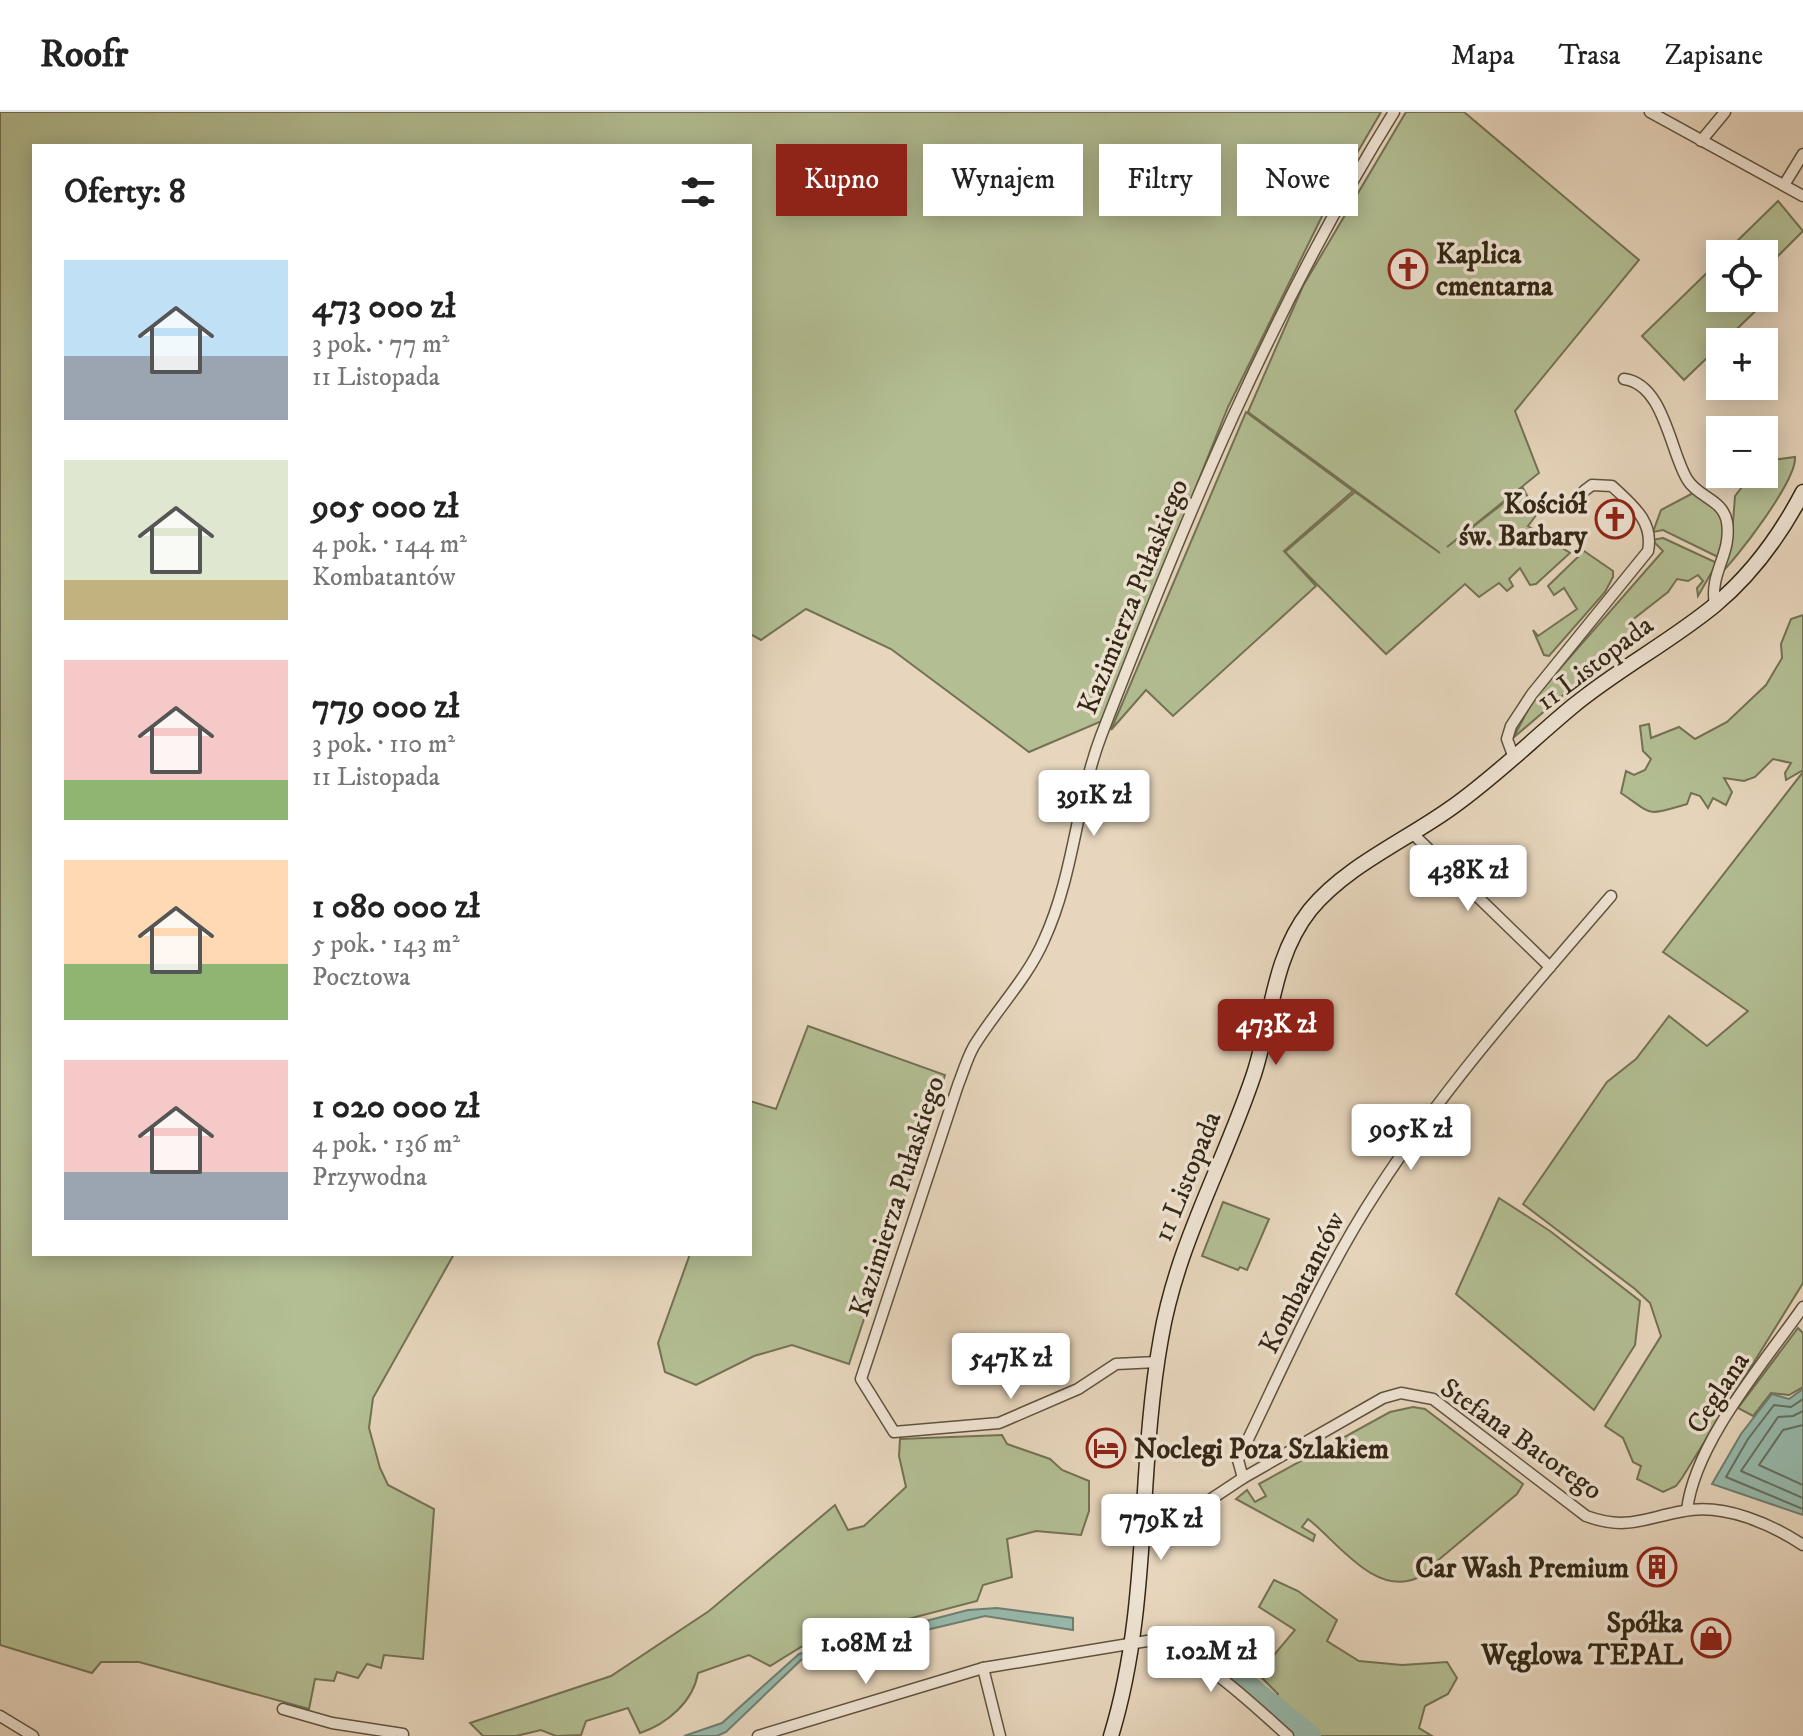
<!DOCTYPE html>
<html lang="pl">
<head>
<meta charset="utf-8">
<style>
  body { margin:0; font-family:"IM FELL DW Pica",serif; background:#f2f2f2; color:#222; height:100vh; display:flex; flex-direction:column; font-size:30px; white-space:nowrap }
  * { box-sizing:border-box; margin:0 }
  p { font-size:26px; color:#767676 }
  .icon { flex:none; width:44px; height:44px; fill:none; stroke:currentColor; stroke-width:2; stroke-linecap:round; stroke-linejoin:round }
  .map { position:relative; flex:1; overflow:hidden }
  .panel { position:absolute; left:32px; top:32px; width:720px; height:1112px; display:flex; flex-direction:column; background:#fff; border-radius:0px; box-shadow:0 4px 20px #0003 }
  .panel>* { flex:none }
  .top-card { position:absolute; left:776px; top:32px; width:760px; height:72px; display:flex; gap:16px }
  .fabs { position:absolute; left:1706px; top:128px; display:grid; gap:16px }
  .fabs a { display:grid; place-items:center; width:72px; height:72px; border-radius:0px; background:#fff; box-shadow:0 4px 20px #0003; font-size:40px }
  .price { position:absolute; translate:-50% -68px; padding:0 18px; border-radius:8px; background:#fff; color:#222; font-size:26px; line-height:52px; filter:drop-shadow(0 2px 4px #0008) }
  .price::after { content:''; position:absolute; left:50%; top:48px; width:24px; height:18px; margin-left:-12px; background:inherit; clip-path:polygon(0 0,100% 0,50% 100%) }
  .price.current { background:#8f2418; color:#fff }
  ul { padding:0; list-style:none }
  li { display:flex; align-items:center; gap:24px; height:200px; padding:0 32px }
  li span { display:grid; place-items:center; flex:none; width:224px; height:160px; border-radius:0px; color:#555 }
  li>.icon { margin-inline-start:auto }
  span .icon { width:96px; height:96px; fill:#fffc; stroke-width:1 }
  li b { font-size:34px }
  h2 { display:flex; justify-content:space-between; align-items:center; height:96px; padding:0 32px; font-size:34px }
  .pill { padding:0 28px; border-radius:0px; background:#fff; box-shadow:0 4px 20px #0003; font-size:28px; line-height:72px }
  .pill.current { background:#8f2418; color:#fff }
  header { display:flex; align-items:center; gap:48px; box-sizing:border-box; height:112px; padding:0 40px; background:#fff; border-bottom:2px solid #e0e0e0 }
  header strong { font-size:38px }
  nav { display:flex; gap:44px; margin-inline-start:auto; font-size:28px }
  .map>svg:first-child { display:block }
  .green { fill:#b3be93; stroke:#737254; stroke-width:2 }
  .water { fill:#97b9ac; stroke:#6f7f70; stroke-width:2 }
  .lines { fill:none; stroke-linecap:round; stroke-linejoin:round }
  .shore { stroke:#657060; stroke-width:2 }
  .river { stroke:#97b9ac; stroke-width:24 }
  .minor-casing { stroke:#60533f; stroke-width:13 }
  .secondary-casing { stroke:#332715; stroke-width:17 }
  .minor { stroke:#efe4d4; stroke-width:10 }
  .secondary { stroke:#efe4d4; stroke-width:14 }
  .labels { text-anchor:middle; stroke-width:7; stroke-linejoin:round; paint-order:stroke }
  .poi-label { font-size:28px; font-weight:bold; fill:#332715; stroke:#efe4d4; text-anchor:end }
  .street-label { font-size:28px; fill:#332715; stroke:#efe4d4 }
</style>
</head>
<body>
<header>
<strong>Roofr</strong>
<nav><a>Mapa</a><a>Trasa</a><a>Zapisane</a></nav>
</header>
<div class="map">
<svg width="1803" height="1624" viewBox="0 0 1803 1624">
  <rect width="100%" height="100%" fill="#e7d6bd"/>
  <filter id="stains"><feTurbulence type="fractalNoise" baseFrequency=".0025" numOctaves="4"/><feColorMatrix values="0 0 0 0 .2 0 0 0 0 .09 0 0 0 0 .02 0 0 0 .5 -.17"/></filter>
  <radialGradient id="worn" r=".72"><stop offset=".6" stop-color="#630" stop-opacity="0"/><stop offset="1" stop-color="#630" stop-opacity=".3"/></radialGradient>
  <g class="green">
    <path d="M 0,0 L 1381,0 L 1332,84 L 1228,295 L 1102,609 L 1029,640 L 891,537 L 806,497 L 761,528 L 750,522 L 750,34 L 34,34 L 34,1142 L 454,1142 L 373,1286 L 369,1316 L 380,1356 L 388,1373 L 434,1397 L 423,1547 L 384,1543 L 381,1556 L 367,1552 L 358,1566 L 337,1560 L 334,1569 L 315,1567 L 309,1597 L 139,1550 L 101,1550 L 92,1561 L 0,1533 Z"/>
    <path d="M 1406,0 L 1464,0 L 1639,148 L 1515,299 L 1539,361 L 1447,435 L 1523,376 L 1537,402 L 1528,414 L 1570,441 L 1536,472 L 1530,473 L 1520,456 L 1509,467 L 1513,474 L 1507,479 L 1499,471 L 1479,485 L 1465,472 L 1386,542 L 1285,440 L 1355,380 L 1440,441 L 1248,300 L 1303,174 Z"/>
    <path d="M 1778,89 L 1803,119 L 1764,158 L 1764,142 L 1734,142 L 1729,137 Z"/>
    <path d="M 1720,148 L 1720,186 L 1764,186 L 1764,181 L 1769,186 L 1684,268 L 1642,224 Z"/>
    <path d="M 1246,300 L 1353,379 L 1284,439 L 1316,474 L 1173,604 L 1146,578 L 1111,618 Z"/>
    <path d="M 1795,345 C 1797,368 1736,448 1718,464 L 1731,437 L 1735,384 L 1752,362 L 1764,362 L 1764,349 Z"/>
    <path d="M 1695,380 L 1722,403 L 1724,424 L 1718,445 L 1663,418 L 1653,420 L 1661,398 Z"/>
    <path d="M 1663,426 L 1717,451 L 1698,484 L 1697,476 L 1703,469 L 1698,463 L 1688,469 L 1677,467 L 1668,480 L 1631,509 L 1645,526 L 1582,567 L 1513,626 L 1535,585 L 1663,439 L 1652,428 Z"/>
    <path d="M 1584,439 L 1613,459 L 1613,465 L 1605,480 L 1549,544 L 1544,543 L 1533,518 L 1538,524 L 1577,497 L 1564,476 L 1554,483 L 1548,474 Z"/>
    <path d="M 1803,503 L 1803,658 L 1786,668 L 1785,661 L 1791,651 L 1773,647 L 1755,665 L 1744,669 L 1724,666 L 1732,680 L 1726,693 L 1713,686 L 1708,696 L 1700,684 L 1691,681 L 1687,692 C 1645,704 1655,704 1621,681 L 1626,659 L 1634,663 L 1645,658 L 1651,647 L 1643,639 L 1640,614 L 1649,612 L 1651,626 L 1679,615 L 1695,627 L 1727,610 L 1766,573 L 1782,546 L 1781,532 L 1791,507 Z"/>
    <path d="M 1803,660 L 1803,1171 L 1682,1366 L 1676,1374 L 1663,1380 L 1637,1367 L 1641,1354 L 1633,1350 L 1623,1326 L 1605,1314 L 1661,1224 L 1650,1191 L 1635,1177 L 1523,1092 L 1607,970 L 1636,947 L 1669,904 L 1707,934 L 1748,899 L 1663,840 Z"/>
    <path d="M 808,914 L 945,963 L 849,1252 L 792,1233 L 754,1244 L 696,1273 L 665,1260 L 658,1231 L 690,1142 L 750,1142 L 750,989 L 776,997 Z"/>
    <path d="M 1499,1086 L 1550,1119 L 1640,1189 L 1635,1233 L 1594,1298 L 1456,1182 Z"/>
    <path d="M 1223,1090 L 1269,1107 L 1247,1158 L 1240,1155 L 1238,1158 L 1202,1144 Z"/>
    <path d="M 1798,1216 L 1803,1221 L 1803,1275 L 1789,1283 L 1771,1281 L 1753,1304 L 1738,1296 Z"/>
    <path d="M 1413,1295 L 1425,1297 L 1523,1372 L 1517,1382 L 1417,1466 C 1374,1485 1335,1427 1308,1407 L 1302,1415 L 1315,1423 L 1313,1429 L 1236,1387 L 1247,1378 L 1255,1390 L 1266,1384 L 1259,1372 L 1390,1300 Z"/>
    <path d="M 1002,1323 L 1007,1332 L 1050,1347 L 1062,1358 L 1089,1369 L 1089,1399 L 1081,1423 L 1036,1419 L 1007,1427 L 1012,1465 L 983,1473 L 977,1489 L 801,1535 L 770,1554 L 749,1543 L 698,1561 C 693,1590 667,1612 640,1621 L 628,1596 L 586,1609 L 581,1623 L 556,1624 L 541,1618 L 516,1624 L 483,1624 L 470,1611 L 611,1564 L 709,1499 L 835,1393 L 848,1418 L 864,1414 L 906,1375 L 899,1344 L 900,1327 Z"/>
    <path d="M 1274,1468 L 1298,1479 L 1337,1508 L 1327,1529 L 1359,1549 L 1402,1553 L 1447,1550 L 1457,1566 L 1448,1582 L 1425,1594 L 1419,1616 L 1432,1624 L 1305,1624 L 1269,1593 L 1278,1582 L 1258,1562 L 1295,1518 L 1259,1495 Z"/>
  </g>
  <g class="water">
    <path d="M 1803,1277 L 1803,1403 L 1712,1372 L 1741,1322 L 1772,1282 L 1789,1287 Z"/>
    <path d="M 997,1496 L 1073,1506 L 1073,1518 L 985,1504 L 801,1548 L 726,1620 L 717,1624 L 684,1624 L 722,1611 L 799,1542 L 968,1498 Z"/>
  </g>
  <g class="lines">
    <g class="shore">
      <path d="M 1803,1287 L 1791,1295 L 1774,1293 L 1748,1327 L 1726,1365 L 1803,1397"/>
      <path d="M 1803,1299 L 1793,1304 L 1778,1305 L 1741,1359 L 1803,1386"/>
      <path d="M 1803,1313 L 1783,1318 L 1759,1353 L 1803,1373"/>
    </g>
    <path class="river" d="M 1196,1533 L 1309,1624"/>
    <g class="minor-casing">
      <g id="minor">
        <path d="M 1650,0 L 1803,84"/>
        <path d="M 1701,29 L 1725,0"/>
        <path d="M 1784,73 L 1803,42"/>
        <path d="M 1624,267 C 1664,272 1670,339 1687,367 C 1697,385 1723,387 1727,410 C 1732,443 1709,460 1715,493"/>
        <path d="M 1514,646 L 1507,627 L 1511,614 L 1532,582 L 1648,439 C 1654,409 1632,393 1612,374 L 1592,373 L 1584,379"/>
        <path d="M 1413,722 L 1550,855"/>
        <path d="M 1157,1250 L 1116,1252 L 1078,1277 L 999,1311 L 894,1320 L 861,1267 L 958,973 C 963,961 967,946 974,934 C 996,898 1027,867 1044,828 C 1074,763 1076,690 1101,624 C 1184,409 1272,196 1394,0"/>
        <path d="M 1243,1366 L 1238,1348 C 1282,1258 1322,1163 1377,1079 C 1445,974 1530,878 1611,784"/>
        <path d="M 1687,1398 C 1695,1330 1764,1251 1803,1195"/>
        <path d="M 1145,1420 L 1169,1415 L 1243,1366 L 1383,1286 L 1401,1281 L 1433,1287 L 1586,1404 C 1627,1419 1644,1406 1684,1399 C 1724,1391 1771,1412 1803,1433"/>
        <path d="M 983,1556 L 1000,1624"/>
        <path d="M 283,1597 L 332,1611 L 403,1622"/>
        <path d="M 0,1604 L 33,1624"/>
        <path d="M 758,1624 L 983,1556 L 1147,1529 C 1192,1532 1255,1595 1288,1624"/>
      </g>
    </g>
    <g class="secondary-casing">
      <path id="secondary" d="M 1111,1624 C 1151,1494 1137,1359 1161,1226 C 1177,1132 1224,1052 1254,962 C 1272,907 1272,846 1310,798 C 1346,754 1405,729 1451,696 C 1494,666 1532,628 1573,594 C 1618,557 1670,530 1715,493 C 1751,463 1781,422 1803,380"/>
    </g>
    <use href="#minor" class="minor"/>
    <use href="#secondary" class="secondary"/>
  </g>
  <defs>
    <g id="church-ring" transform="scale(2)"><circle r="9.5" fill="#efe4d4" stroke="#8f2418" stroke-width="1.5"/><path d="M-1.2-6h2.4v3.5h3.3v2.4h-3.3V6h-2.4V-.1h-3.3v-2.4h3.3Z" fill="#8f2418"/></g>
    <g id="hotel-ring" transform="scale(2)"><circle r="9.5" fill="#efe4d4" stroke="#8f2418" stroke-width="1.5"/><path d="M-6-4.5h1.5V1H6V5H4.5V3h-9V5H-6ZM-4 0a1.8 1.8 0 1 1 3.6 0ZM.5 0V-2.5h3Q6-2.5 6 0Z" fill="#8f2418"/></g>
    <g id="building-ring" transform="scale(2)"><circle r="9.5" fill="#efe4d4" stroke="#8f2418" stroke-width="1.5"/><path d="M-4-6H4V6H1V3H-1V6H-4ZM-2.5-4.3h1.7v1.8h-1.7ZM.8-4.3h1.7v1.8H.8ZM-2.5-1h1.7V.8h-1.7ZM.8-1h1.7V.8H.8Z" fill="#8f2418"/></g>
    <g id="shop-ring" transform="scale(2)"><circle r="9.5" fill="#efe4d4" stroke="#8f2418" stroke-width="1.5"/><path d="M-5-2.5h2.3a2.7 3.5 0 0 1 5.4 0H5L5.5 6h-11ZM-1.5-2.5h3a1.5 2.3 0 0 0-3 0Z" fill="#8f2418"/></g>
  </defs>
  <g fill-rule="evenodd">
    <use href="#church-ring" x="1408" y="157"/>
    <use href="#church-ring" x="1615" y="407"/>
    <use href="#hotel-ring" x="1106" y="1336"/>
    <use href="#building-ring" x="1657" y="1455"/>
    <use href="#shop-ring" x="1711" y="1526"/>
  </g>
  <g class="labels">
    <g class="poi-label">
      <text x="1436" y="151" text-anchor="start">Kaplica<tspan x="1436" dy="32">cmentarna</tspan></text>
      <text x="1587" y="401">Kościół<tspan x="1587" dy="32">św. Barbary</tspan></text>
      <text x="1134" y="1346" text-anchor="start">Noclegi Poza Szlakiem</text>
      <text x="1629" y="1465">Car Wash Premium</text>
      <text x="1683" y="1520">Spółka<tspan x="1683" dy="32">Węglowa TEPAL</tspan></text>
    </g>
    <g class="street-label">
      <text transform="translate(1132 484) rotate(-68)" y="10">Kazimierza Pułaskiego</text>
      <text transform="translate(1594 550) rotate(-37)" y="10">11 Listopada</text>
      <text transform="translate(1186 1064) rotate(-68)" y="10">11 Listopada</text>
      <text transform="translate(896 1084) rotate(-72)" y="10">Kazimierza Pułaskiego</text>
      <text transform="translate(1301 1170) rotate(-63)" y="10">Kombatantów</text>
      <text transform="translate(1717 1280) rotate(-57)" y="10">Ceglana</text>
      <text transform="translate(1522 1326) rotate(35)" y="10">Stefana Batorego</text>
    </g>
  </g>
  <rect width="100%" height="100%" filter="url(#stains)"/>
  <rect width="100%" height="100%" fill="url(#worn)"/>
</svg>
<div class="fabs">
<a><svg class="icon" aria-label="locate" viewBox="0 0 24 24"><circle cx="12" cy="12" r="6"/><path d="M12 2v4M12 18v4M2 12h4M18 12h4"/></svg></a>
<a>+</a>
<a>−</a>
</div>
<b class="price" style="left:1094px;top:726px">391K zł</b>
<b class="price" style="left:1468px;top:801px">438K zł</b>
<b class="price current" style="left:1276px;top:955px">473K zł</b>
<b class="price" style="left:1411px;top:1060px">905K zł</b>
<b class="price" style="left:1011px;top:1289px">547K zł</b>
<b class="price" style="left:1161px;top:1450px">779K zł</b>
<b class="price" style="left:866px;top:1574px">1.08M zł</b>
<b class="price" style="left:1211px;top:1582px">1.02M zł</b>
<div class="top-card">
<a class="pill current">Kupno</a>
<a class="pill">Wynajem</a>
<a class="pill">Filtry</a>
<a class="pill">Nowe</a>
</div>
<section class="panel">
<h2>Oferty: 8<svg class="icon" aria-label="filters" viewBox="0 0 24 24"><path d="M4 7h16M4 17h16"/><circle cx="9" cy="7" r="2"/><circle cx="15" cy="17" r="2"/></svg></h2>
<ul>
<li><span style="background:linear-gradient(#bfe0f5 60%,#9aa5b1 0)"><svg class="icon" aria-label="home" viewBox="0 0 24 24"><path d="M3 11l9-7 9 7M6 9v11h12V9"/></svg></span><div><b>473 000 zł</b><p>3 pok. · 77 m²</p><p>11 Listopada</p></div></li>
<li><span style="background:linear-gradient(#dfe7d0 75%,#c2b280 0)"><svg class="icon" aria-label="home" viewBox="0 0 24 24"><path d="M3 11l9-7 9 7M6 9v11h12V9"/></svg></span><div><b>905 000 zł</b><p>4 pok. · 144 m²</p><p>Kombatantów</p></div></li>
<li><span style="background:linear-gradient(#f6c9c9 75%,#8fb573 0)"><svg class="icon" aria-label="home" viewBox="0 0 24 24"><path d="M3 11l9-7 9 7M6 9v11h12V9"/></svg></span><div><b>779 000 zł</b><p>3 pok. · 110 m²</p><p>11 Listopada</p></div></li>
<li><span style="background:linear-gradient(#ffd9b3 65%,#8fb573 0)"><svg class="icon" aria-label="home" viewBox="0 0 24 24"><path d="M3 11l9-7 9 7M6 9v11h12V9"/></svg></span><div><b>1 080 000 zł</b><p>5 pok. · 143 m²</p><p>Pocztowa</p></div></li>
<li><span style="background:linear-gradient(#f6c9c9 70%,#9aa5b1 0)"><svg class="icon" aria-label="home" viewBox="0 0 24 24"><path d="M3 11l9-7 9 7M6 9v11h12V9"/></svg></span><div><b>1 020 000 zł</b><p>4 pok. · 136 m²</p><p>Przywodna</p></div></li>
</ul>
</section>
</div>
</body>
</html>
